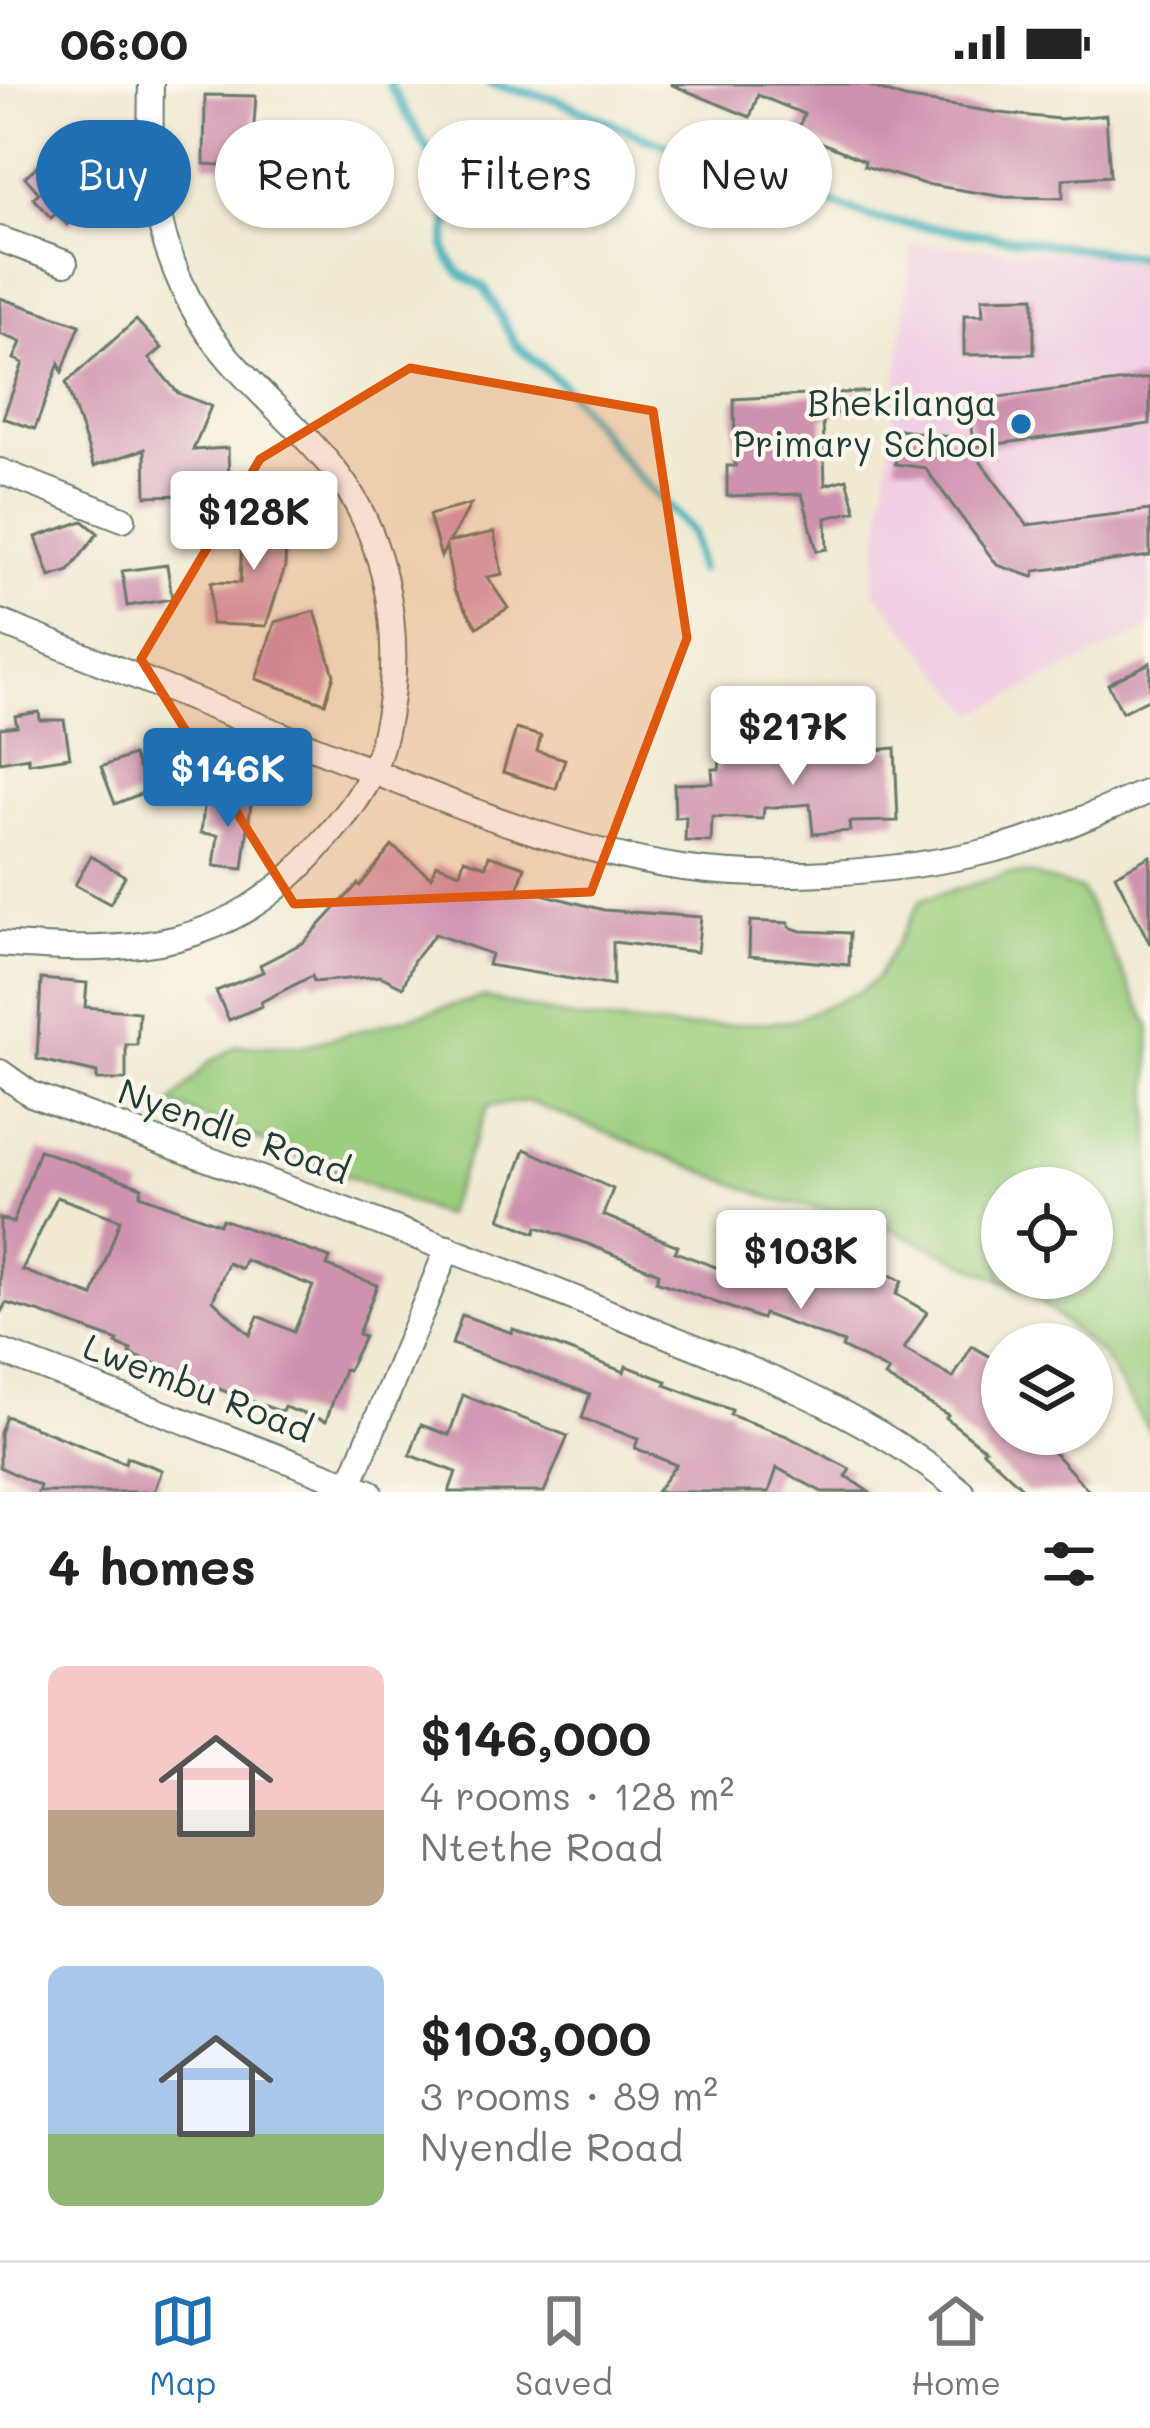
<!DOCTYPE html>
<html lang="en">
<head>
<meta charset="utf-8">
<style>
  body { margin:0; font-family:Mali,sans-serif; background:#f6f6f6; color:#222; height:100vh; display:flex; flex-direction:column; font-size:45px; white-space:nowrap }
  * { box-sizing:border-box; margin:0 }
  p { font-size:39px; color:#767676 }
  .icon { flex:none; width:66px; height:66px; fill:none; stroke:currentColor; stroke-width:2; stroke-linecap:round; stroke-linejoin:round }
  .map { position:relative; height:1408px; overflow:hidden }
  .sheet { display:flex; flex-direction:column; background:#fff; flex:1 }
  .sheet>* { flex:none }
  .hud { position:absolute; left:36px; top:36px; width:1080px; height:108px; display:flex; gap:24px }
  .fabs { position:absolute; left:981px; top:1083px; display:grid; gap:24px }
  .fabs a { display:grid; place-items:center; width:132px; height:132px; border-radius:50%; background:#fff; box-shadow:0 3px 9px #0004; font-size:60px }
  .price { position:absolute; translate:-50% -102px; padding:0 27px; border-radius:12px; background:#fff; color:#222; font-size:39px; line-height:78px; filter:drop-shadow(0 3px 6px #0008) }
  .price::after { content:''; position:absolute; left:50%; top:72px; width:36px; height:27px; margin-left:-18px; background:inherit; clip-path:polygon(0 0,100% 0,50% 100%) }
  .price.selected { background:#1f6fb2; color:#fff }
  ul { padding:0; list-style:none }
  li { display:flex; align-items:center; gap:36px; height:300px; padding:0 48px }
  li span { display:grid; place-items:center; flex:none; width:336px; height:240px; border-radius:18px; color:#555 }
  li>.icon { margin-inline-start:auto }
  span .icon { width:144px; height:144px; fill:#fffc; stroke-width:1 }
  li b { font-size:51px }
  h2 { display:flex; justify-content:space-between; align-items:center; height:144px; padding:0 48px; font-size:51px }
  .pill { padding:0 42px; border-radius:54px; background:#fff; box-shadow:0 3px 9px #0004; font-size:42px; line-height:108px }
  .pill.selected { background:#1f6fb2; color:#fff }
  .status { display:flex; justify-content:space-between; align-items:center; height:84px; padding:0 60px; background:#fff; direction:ltr }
  .status svg { height:33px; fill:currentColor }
  .tabs { display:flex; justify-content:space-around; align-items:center; height:168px; border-top:3px solid #e0e0e0; background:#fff; font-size:33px; color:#767676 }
  .tabs a { display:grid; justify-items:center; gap:6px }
  .tabs .selected { color:#1f6fb2 }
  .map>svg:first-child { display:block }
  .built { fill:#f1d0e3 }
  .green { fill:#9bce7e; stroke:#5d8659; stroke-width:3; fill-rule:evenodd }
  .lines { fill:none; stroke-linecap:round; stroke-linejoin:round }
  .stream { stroke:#41b1bb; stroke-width:9 }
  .building { fill:#ce91ae; fill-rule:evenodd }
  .minor-casing { stroke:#687a6b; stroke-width:28 }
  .minor { stroke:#fff; stroke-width:24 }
  .marked { fill:#de580e; fill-opacity:0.2; stroke:#de580e; stroke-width:9; stroke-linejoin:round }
  .poi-dot { fill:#1f6fb2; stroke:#fbf7ec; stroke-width:4.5 }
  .labels { text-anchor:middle; stroke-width:9; stroke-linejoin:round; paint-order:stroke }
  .poi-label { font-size:36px; fill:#1f3d34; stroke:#fbf7ec; text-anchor:end }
  .street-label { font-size:36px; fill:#1f3d34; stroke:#fbf7ec }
</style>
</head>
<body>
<div class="status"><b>06:00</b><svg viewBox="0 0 49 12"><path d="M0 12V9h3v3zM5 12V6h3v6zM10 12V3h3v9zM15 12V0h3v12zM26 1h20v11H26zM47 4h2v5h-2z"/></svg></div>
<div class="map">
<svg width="1150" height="1408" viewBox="0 0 1150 1408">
  <rect width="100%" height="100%" fill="#fbf7ec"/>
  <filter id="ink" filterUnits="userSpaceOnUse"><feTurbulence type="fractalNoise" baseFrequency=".00833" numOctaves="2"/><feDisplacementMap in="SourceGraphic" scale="24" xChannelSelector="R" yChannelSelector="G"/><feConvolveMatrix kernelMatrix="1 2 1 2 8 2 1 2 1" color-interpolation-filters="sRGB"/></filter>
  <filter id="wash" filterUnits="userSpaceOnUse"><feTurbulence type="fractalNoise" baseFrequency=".004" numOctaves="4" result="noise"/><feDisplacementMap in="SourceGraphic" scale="48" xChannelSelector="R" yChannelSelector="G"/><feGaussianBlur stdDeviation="2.7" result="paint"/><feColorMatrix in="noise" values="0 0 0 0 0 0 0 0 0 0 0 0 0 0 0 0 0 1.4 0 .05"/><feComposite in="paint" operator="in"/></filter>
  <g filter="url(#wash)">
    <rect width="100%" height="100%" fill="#f0ead2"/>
    <path class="built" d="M 912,160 L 1150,174 L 1150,544 L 976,630 L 873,506 Z"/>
    <path class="green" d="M 1008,790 L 1030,790 L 1081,806 L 1150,942 L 1150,1349 L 1103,1272 L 1033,1211 L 868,1134 L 775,1116 L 527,1017 L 488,1022 L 444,1132 L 171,1020 L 208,979 L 237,962 L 303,962 L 483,913 L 577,935 L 681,944 L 791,937 L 862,906 L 876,895 L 921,816 ZM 1002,1104 L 1092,1104 L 1092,1194 L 1002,1194 Z"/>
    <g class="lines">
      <g class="stream">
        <path d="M 389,0 L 445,95 L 451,114 L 445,164 L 450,176 L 461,190 L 485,204 L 516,261 L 561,299 L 631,385 L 692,447 L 699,486"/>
        <path d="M 490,0 L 555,15 L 646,54 L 879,136 L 1150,174"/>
      </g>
    </g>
    <g id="blocks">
      <g class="building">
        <path d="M 670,0 L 864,0 L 904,14 L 1000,29 L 1059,35 L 1106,31 L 1110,92 L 1063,95 L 1063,114 L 1004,113 L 925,100 L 864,82 L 865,77 L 797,48 L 804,30 L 758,11 L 750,33 Z"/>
        <path d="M 205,11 L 256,12 L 251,83 L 204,80 Z"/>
        <path d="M 52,69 L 94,117 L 67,141 L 57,129 L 51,134 L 33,114 L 39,109 L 25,93 Z"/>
        <path d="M 1034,213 L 1034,270 L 964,271 L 964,231 L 983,231 L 982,214 Z"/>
        <path d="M 0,214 L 80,241 L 62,288 L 59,279 L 35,345 L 3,334 L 23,279 L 14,275 L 21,258 L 0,250 Z"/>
        <path d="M 136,236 L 162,264 L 149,275 L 178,309 L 211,322 L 193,366 L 228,364 L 230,428 L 191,429 L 189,411 L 146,412 L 145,365 L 94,382 L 66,299 Z"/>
        <path d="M 1150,294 L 1150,340 L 974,363 L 967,317 Z"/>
        <path d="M 876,307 L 878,319 L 823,333 L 825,401 L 847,395 L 856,427 L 826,434 L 827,465 L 817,467 L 802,410 L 727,412 L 727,382 L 735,382 L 734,315 Z"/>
        <path d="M 900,346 L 964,355 L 1027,441 L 1150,426 L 1150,472 L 1035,487 L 1033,493 L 997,481 L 925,384 L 895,380 Z"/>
        <path d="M 471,420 L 449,458 L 494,448 L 502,490 L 487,493 L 508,524 L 477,543 L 454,506 L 446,463 L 441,473 L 429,431 Z"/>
        <path d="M 243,427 L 287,429 L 285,483 L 266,542 L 211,540 L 211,498 L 240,499 Z"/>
        <path d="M 83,437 L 98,449 L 69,487 L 50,493 L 36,453 Z"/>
        <path d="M 167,481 L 172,515 L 127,522 L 122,487 Z"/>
        <path d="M 315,527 L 334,591 L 325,619 L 256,595 L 275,538 Z"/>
        <path d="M 1150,579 L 1150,614 L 1122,628 L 1108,600 Z"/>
        <path d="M 39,628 L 40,636 L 64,636 L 70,673 L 29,679 L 28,673 L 0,678 L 0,644 L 17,642 L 15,632 Z"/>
        <path d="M 516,645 L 541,652 L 537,667 L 565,675 L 556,705 L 503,688 Z"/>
        <path d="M 722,660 L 759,665 L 854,663 L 858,668 L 895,664 L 898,737 L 849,738 L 850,747 L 813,750 L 810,720 L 764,724 L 763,735 L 712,733 L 711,758 L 685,757 L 686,733 L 675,734 L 674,700 L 713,699 L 712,685 L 719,685 Z"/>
        <path d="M 133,671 L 148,707 L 115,720 L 101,683 Z"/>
        <path d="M 205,714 L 251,719 L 243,785 L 214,782 L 218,751 L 201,749 Z"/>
        <path d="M 392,762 L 431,793 L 436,780 L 460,789 L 464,775 L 486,782 L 489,771 L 525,783 L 518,804 L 604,826 L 701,833 L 697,868 L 613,858 L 613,902 L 488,881 L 491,870 L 435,850 L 414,876 L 403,903 L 380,892 L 314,898 L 312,892 L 261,918 L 262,922 L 229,936 L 216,907 L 263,888 L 260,881 L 304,858 L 358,800 L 360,802 Z"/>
        <path d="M 91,772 L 125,792 L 110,820 L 75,801 Z"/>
        <path d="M 1150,772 L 1150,860 L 1115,791 Z"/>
        <path d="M 750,837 L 789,839 L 789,843 L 801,847 L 850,849 L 849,881 L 749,872 Z"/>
        <path d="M 41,895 L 87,899 L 85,923 L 139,928 L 137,961 L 126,961 L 126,996 L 97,996 L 97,989 L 37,975 Z"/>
        <path d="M 525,1065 L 613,1105 L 603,1131 L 678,1162 L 675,1168 L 772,1204 L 788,1165 L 859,1191 L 864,1179 L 902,1197 L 896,1210 L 927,1228 L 904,1265 L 953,1294 L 972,1262 L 1002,1280 L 1002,1350 L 1037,1350 L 1090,1408 L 1027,1408 L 983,1367 L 985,1365 L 946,1334 L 948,1331 L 885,1293 L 889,1287 L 842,1263 L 844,1259 L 764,1230 L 762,1235 L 656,1197 L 659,1189 L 588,1160 L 537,1143 L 535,1149 L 500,1135 Z"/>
        <path d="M 39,1066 L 142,1103 L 140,1111 L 219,1140 L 222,1135 L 330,1174 L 327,1182 L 377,1201 L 358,1250 L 364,1253 L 348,1286 L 344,1285 L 326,1337 L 284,1323 L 282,1328 L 237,1312 L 130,1270 L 131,1266 L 116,1260 L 118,1257 L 41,1229 L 6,1219 L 0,1230 L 0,1134 L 13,1139 ZM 57,1113 L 120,1136 L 93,1212 L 22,1186 ZM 245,1176 L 313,1202 L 294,1248 L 258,1232 L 250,1251 L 213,1216 L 228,1179 L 242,1185 Z"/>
        <path d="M 462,1231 L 512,1249 L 513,1245 L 624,1288 L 626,1282 L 667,1297 L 665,1301 L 732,1326 L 730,1331 L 787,1352 L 850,1385 L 846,1392 L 869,1408 L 822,1408 L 777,1384 L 769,1408 L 656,1408 L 676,1381 L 635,1364 L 638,1355 L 582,1334 L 590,1310 L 452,1260 Z"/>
        <path d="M 463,1311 L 568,1352 L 544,1408 L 449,1408 L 456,1388 L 410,1371 L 421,1341 L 449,1351 Z"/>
        <path d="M 6,1332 L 125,1379 L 127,1373 L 162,1386 L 154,1408 L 38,1408 L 40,1402 L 0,1383 L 0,1349 Z"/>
      </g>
    </g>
  </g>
  <g filter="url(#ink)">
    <use href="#blocks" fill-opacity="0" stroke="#687a6b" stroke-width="3"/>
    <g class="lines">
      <g class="minor-casing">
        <g id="minor">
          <path d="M 0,155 L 65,179"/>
          <path d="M 0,387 L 123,435"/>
          <path d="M 0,538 C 112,583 225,628 337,673 C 448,718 562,766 682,784 C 775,797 897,789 988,767 C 1044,754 1097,728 1150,707"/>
          <path d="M 0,860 C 132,871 229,868 321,760 C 340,739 362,713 373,686 C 409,596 397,468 338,391 C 293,332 226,287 191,220 C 151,143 149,84 151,0"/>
          <path d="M 0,988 L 31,1010 C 226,1082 421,1152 613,1230 C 733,1279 862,1323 962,1408"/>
          <path d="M 0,1267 L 370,1408"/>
          <path d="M 350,1400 L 448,1164"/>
        </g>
      </g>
      <use href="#minor" class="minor"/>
    </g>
  </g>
  <path class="marked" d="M 410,284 L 653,327 L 687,554 L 591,808 L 294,820 L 141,575 L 260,375 Z"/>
  <circle class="poi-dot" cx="1021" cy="340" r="12"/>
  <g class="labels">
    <g class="poi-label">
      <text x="997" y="332">Bhekilanga<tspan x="997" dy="41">Primary School</tspan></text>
    </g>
    <g class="street-label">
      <text transform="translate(234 1047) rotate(20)" y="13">Nyendle Road</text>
      <text transform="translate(198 1304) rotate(21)" y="13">Lwembu Road</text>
    </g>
  </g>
</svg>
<div class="fabs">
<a><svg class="icon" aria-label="locate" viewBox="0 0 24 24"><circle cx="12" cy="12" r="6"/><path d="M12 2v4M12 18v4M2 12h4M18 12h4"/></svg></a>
<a><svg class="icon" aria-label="layers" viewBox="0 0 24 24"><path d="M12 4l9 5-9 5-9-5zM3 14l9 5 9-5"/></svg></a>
</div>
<b class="price" style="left:254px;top:489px">$128K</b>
<b class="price" style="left:793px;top:704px">$217K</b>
<b class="price selected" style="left:228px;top:746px">$146K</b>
<b class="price" style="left:801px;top:1228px">$103K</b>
<div class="hud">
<a class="pill selected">Buy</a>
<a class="pill">Rent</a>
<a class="pill">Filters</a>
<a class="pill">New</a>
</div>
</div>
<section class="sheet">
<h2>4 homes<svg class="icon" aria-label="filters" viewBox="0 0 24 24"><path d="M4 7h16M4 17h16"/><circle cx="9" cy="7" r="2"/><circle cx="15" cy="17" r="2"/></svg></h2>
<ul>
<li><span style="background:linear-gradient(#f6c9c9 60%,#b9a48a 0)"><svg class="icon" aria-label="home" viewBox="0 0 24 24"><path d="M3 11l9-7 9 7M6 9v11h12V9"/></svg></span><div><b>$146,000</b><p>4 rooms · 128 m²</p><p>Ntethe Road</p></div></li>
<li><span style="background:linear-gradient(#a9c7e8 70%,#8fb573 0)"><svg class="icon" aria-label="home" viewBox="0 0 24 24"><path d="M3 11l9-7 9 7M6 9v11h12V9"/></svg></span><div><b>$103,000</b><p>3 rooms · 89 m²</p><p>Nyendle Road</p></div></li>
</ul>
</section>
<nav class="tabs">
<a class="selected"><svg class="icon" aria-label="map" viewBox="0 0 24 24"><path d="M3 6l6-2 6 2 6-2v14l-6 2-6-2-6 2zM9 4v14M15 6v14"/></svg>Map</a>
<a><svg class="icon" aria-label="saved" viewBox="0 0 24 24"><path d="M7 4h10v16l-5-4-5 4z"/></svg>Saved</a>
<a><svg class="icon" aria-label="home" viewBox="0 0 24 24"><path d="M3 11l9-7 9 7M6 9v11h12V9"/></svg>Home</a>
</nav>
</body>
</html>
